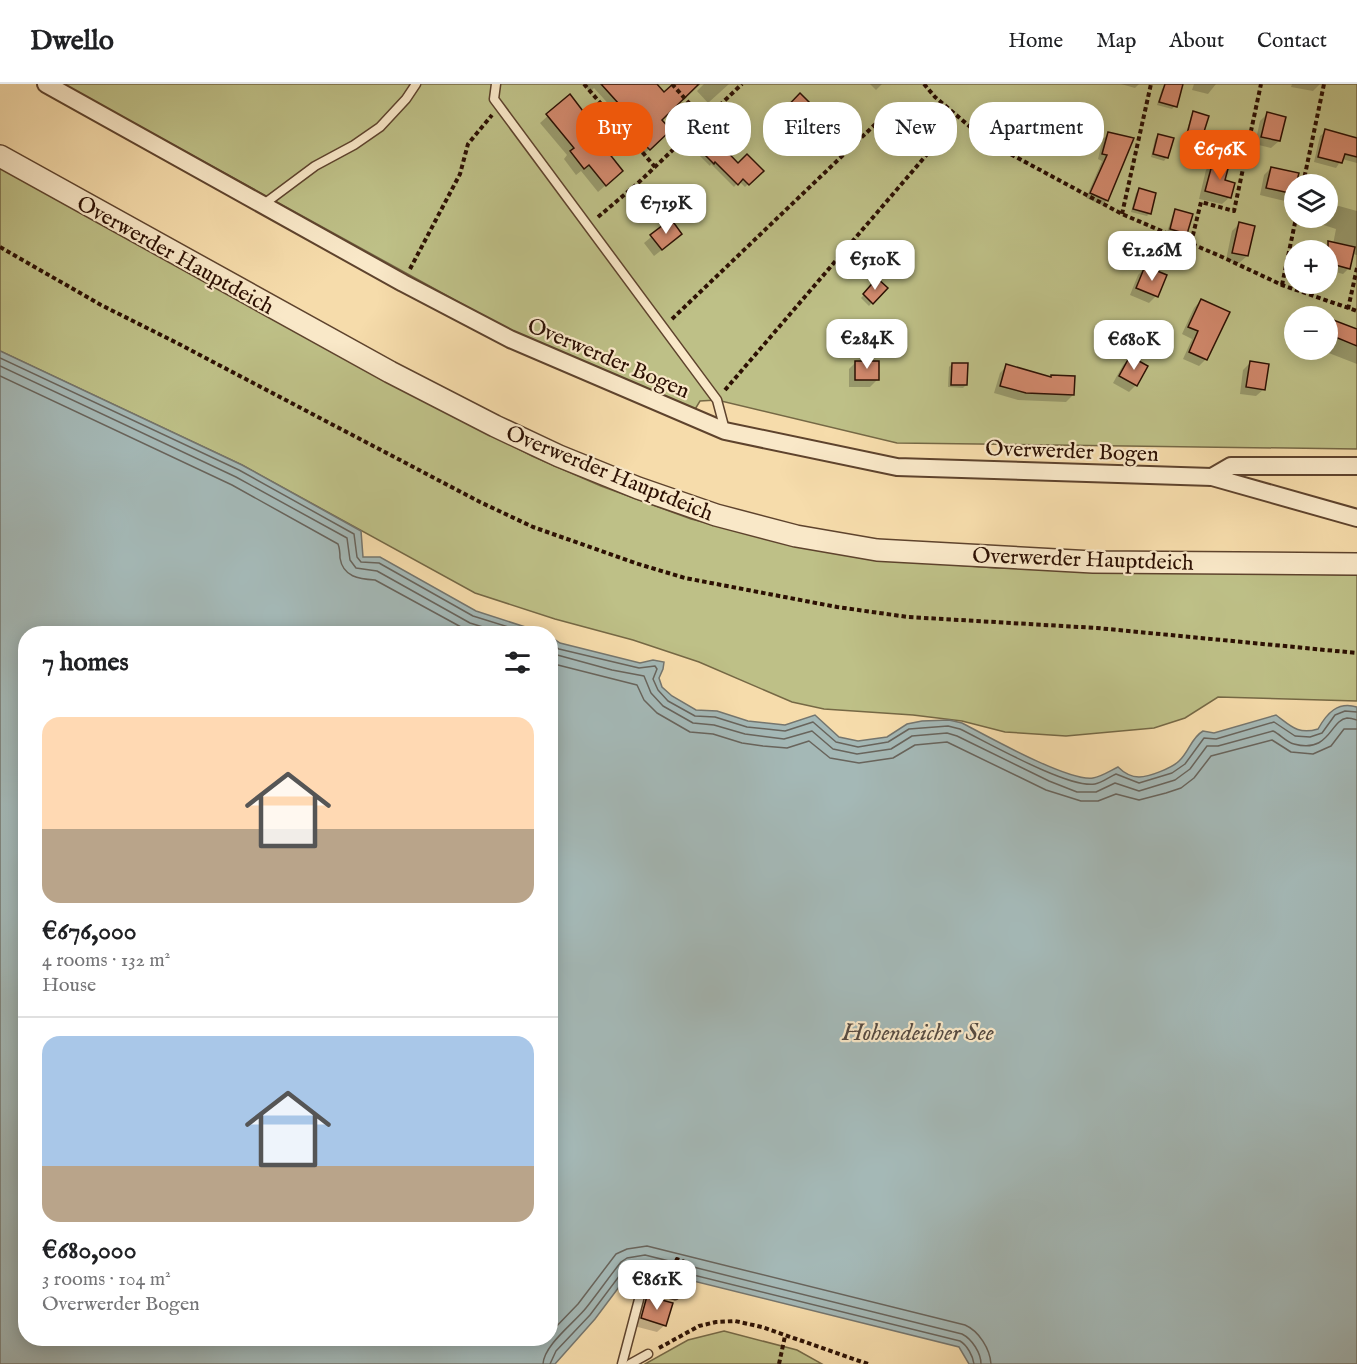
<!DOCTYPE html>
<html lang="en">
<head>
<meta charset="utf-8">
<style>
  body { margin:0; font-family:"IM FELL English",serif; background:#f6f6f6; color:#202124; height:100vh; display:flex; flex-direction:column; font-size:22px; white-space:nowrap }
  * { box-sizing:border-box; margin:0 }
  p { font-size:20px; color:#757577 }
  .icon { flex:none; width:33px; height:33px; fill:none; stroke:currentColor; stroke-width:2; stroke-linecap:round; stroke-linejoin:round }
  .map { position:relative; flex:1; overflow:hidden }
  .details { position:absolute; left:18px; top:542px; width:540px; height:720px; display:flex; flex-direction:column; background:#fff; border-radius:24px; box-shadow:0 3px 15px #0003 }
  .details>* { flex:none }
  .hud { position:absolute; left:576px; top:18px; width:570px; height:54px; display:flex; gap:12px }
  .tools { position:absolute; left:1284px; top:90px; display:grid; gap:12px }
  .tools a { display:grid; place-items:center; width:54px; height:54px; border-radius:50%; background:#fff; box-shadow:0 3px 15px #0003; font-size:30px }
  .price { position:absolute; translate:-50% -51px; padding:0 14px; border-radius:12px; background:#fff; color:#222; font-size:20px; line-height:39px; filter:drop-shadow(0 2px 3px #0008) }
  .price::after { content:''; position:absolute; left:50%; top:36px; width:18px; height:14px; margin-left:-9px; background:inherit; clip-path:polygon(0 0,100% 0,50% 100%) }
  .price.active { background:#ea580c; color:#fff }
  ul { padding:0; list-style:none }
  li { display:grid; align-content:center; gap:12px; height:318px; padding:0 24px }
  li+li { border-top:2px solid #e0e0e0 }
  li span { display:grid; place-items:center; height:186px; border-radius:18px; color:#555 }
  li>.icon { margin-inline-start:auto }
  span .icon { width:108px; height:108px; fill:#fffc; stroke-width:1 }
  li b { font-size:26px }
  h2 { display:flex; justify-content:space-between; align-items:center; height:72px; padding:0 24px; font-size:26px }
  .chip { padding:0 21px; border-radius:24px; background:#fff; box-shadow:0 3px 15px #0003; font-size:21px; line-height:54px }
  .chip.active { background:#ea580c; color:#fff }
  header { display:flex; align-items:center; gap:36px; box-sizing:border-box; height:84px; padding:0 30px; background:#fff; border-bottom:2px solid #e0e0e0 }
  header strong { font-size:28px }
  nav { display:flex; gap:33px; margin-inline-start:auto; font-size:21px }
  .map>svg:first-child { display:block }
  .green { fill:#bec087; stroke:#756845; stroke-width:1.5; fill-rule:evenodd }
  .water { fill:#a4b8b6; stroke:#74756e; stroke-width:1.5 }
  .shadow { fill:#0003 }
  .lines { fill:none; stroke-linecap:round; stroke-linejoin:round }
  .shore { stroke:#68645c; stroke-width:1.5 }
  .building { fill:#d2896d; stroke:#2c1003; stroke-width:1.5 }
  .service-casing { stroke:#5e432d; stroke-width:11 }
  .minor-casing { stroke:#5e432d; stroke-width:20 }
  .tertiary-casing { stroke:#5e432d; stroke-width:24 }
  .path { stroke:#2c1003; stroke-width:4; stroke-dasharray:4.5 3; stroke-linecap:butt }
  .service { stroke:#f9e8c8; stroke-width:8 }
  .minor { stroke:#f9e8c8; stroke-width:16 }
  .tertiary { stroke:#f9e8c8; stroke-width:21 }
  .labels { text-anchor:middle; stroke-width:4.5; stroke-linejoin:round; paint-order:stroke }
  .street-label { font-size:22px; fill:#2c1003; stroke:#f9e8c8 }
  .water-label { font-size:24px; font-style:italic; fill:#564b42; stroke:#f9e8c8 }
</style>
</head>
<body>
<header>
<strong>Dwello</strong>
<nav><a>Home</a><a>Map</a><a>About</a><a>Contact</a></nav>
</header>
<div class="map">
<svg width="1357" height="1280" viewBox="0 0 1357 1280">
  <rect width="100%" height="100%" fill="#f6dcab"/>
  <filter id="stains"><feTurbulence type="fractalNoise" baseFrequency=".00333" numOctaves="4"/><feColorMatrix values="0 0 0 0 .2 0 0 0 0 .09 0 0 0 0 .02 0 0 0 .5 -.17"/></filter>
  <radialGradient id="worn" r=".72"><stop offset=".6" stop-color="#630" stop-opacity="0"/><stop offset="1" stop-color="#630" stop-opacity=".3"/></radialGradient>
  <g class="green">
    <path d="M 63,0 L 1357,0 L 1357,365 L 897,359 L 717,316 L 700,317 L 694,327 L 513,248 ZM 1294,100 L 1328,100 L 1328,134 L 1294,134 ZM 1294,166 L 1328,166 L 1328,200 L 1294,200 ZM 1294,232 L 1328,232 L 1328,266 L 1294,266 Z"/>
    <path d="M 0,82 L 465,337 L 532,372 L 601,402 L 691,435 L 764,453 L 914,478 L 997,484 L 1357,491 L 1357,617 L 1218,613 L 1185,634 L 1154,644 L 1066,652 L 1005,648 L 962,637 L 913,631 L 824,625 L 792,618 L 699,578 L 633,556 L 555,535 L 475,509 L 242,381 L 0,267 Z"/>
    <path d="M 724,1247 L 797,1266 L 822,1280 L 645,1280 L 688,1256 Z"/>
  </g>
  <path class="water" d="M 0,267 L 242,381 L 361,447 L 363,473 L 380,473 L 476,527 L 544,549 L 26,549 L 26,1254 L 550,1254 L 551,553 L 560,559 L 640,579 L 653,576 L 664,578 L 663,585 L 659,594 L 662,603 L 672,612 L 696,626 L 717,627 L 748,637 L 785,641 L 815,631 L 839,653 L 858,657 L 887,653 L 907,640 L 922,637 L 949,636 L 962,639 C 987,652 1069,698 1093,694 C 1101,693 1110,687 1118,683 C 1123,688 1131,693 1139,693 C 1149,693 1172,684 1179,677 C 1189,668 1191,654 1203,647 L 1214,649 L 1276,631 C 1291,642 1298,651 1318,645 C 1327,629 1338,617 1357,623 L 1357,1280 L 969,1280 L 959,1263 L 645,1185 L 631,1187 L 595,1235 L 555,1280 L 0,1280 Z"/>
  <g class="shadow">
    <path d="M 583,0 L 655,0 L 664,10 L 675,0 L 697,0 L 660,36 L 669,46 L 643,71 L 626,53 L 632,46 L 594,4 L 590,8 Z"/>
    <path d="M 704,0 L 729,0 L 708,19 L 697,7 Z"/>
    <path d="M 870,0 L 882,0 L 876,6 Z"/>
    <path d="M 1121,0 L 1139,0 L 1135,4 Z"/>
    <path d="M 1194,0 L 1216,0 L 1208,10 L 1192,6 Z"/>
    <path d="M 1292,0 L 1320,0 L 1313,7 L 1291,3 Z"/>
    <path d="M 1165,2 L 1175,22 L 1172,25 L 1157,21 L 1162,5 Z"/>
    <path d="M 800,11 L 810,21 L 784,48 L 774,38 Z"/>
    <path d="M 569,13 L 602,64 L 614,94 L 598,108 L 581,87 L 576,91 L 564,75 L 567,71 L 540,39 Z"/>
    <path d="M 1194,29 L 1201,54 L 1198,57 L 1185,53 L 1191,32 Z"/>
    <path d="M 1267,30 L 1279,57 L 1271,64 L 1255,60 L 1260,37 Z"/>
    <path d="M 1326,47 L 1350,54 L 1352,52 L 1357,53 L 1357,79 L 1342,75 L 1336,84 L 1314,78 L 1320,52 Z"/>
    <path d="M 1109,49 L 1107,116 L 1102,121 L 1086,114 L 1102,77 L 1098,75 L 1103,55 Z"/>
    <path d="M 1158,51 L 1167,73 L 1164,77 L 1151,73 L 1155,55 Z"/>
    <path d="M 711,53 L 738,81 L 761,87 L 745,103 L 739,97 L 734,103 L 711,80 L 710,82 L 696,68 Z"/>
    <path d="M 1213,78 L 1230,113 L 1222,120 L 1199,115 L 1206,86 Z"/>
    <path d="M 1271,84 L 1297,90 L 1293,109 L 1285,117 L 1260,111 L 1264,91 Z"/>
    <path d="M 1139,106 L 1150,129 L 1147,132 L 1131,128 L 1136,109 Z"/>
    <path d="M 1328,119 L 1357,127 L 1357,171 L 1352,170 L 1349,184 L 1343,190 L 1328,186 L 1336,145 L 1305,135 L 1328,134 Z"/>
    <path d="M 1176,127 L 1186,149 L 1183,152 L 1167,148 L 1173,130 Z"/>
    <path d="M 670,137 L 673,157 L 654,172 L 644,159 Z"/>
    <path d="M 1239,140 L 1247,172 L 1239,179 L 1226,176 L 1232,147 Z"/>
    <path d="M 1145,184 L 1156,212 L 1149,219 L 1130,211 L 1138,191 Z"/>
    <path d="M 878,196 L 886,204 L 869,222 L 861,214 Z"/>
    <path d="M 1201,216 L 1206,275 L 1199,282 L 1183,275 L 1192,255 L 1182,250 L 1194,224 Z"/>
    <path d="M 1329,236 L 1357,247 L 1357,280 L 1321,266 L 1328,266 L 1328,237 Z"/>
    <path d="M 1294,238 L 1294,262 L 1286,259 Z"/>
    <path d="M 1130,274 L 1136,301 L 1129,308 L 1113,299 L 1123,281 Z"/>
    <path d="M 856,278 L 878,295 L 870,303 L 849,303 L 849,285 Z"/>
    <path d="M 1250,279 L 1264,305 L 1256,312 L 1240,310 L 1243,286 Z"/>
    <path d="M 952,280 L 966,301 L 963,304 L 948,303 L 949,283 Z"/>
    <path d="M 1007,282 L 1073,311 L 1066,318 L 1018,316 L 994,309 L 1000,289 Z"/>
    <path d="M 648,1213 L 665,1241 L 657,1248 L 634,1242 L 641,1221 Z"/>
  </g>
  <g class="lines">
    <g class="shore">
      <path d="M 0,274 L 239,386 L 354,450 L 357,473 L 361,478 L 379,479 L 473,532 L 528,549"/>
      <path d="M 0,282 L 236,393 L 347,454 L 350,476 L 356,484 L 377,487 L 470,539 L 502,549"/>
      <path d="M 0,292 L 232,401 L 338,460 C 340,465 340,469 340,474 C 343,493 359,495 375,496 L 472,549"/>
      <path d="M 550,560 L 559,565 L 639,584 L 655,582 L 657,585 L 653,595 L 658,606 L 668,617 L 695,632 L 715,633 L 747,643 L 785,647 L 813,638 L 836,658 L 858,663 L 888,658 L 909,645 L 948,642 L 960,645 C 987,658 1069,705 1095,700 C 1102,699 1109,693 1116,690 L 1139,699 L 1172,689 L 1185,680 L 1204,654 L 1216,655 L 1274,638 L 1295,652 L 1310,653 L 1322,649 L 1335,631 L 1345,627 L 1357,628"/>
      <path d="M 550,569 L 612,586 L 644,592 L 651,609 L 663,622 L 693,639 L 714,641 L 745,650 L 784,655 L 812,647 L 833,665 L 857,670 L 891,665 L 912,652 L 947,649 L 957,652 L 1049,697 L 1077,708 L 1096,708 L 1115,699 L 1139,707 L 1175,696 L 1190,685 L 1207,662 L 1218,662 L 1273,647 C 1280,650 1286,658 1294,660 C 1330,670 1330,636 1347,634 C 1351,634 1354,635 1357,636"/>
      <path d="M 550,579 L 637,601 L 644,616 L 657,629 L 690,648 L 713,650 L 742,659 L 763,662 L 787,664 L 809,657 L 830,674 L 859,679 L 893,674 L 915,661 L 947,658 L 1046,706 L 1081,717 L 1098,717 L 1116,710 L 1139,716 L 1166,709 L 1181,704 L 1194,694 L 1211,672 L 1272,656 L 1291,668 L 1313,670 L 1331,662 L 1344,645 L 1357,645"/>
      <path d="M 550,1249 L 578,1220 L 616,1170 L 627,1165 L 647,1162 L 965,1241 C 979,1247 990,1265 991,1280"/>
      <path d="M 543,1280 C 544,1261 574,1239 586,1224 C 598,1209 609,1193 621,1178 L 627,1174 L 645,1171 L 962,1250 C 972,1255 981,1269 981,1280"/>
      <path d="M 550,1280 L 556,1267 L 590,1231 L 626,1183 L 645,1179 L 960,1257 C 967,1261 973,1272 974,1280"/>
    </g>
  </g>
  <g class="building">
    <path d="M 601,0 L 657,0 L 664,8 L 673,0 L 699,0 L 662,36 L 671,46 L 650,66 L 630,46 L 637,40 Z"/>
    <path d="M 1165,0 L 1183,0 L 1177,23 L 1159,18 Z"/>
    <path d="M 800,9 L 812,21 L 792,42 L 780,30 Z"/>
    <path d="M 570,10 L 608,60 L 604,63 L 623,87 L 606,102 L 589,81 L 584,85 L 570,67 L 574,64 L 546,30 Z"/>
    <path d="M 1193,27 L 1209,32 L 1202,54 L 1187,50 Z"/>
    <path d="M 1267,28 L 1286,33 L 1280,57 L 1261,53 Z"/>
    <path d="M 1325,45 L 1357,54 L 1357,73 L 1345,70 L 1342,79 L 1318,73 Z"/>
    <path d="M 1108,48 L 1134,54 L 1108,117 L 1090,109 L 1107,71 L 1102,70 Z"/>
    <path d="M 1158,50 L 1174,54 L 1168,74 L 1153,70 Z"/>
    <path d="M 711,51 L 738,79 L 747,70 L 764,87 L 749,101 L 743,95 L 738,101 L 715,78 L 714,80 L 698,64 Z"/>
    <path d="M 1213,77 L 1229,81 L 1225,96 L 1235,99 L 1231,114 L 1205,107 Z"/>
    <path d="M 1271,83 L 1299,89 L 1296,100 L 1294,100 L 1294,110 L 1266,104 Z"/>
    <path d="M 1139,104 L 1156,109 L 1151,130 L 1133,125 Z"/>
    <path d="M 1175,125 L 1193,130 L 1187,150 L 1170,145 Z"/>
    <path d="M 671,135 L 682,150 L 662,166 L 650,151 Z"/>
    <path d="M 1239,138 L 1255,142 L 1248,172 L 1232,169 Z"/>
    <path d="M 1328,157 L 1355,163 L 1350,185 L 1328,179 Z"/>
    <path d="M 1145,182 L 1167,191 L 1158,213 L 1136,204 Z"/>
    <path d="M 877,194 L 888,204 L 873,220 L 863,210 Z"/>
    <path d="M 1201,215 L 1230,228 L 1207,276 L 1189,268 L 1198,247 L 1188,243 Z"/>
    <path d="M 1328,234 L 1357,245 L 1357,262 L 1328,250 Z"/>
    <path d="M 1130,272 L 1148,282 L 1137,302 L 1119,292 Z"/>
    <rect x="855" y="277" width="24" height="19"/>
    <path d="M 1250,277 L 1269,280 L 1265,306 L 1246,303 Z"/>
    <path d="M 952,279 L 968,279 L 967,301 L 951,301 Z"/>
    <path d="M 1006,280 L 1051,293 L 1051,291 L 1075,292 L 1074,311 L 1026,309 L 1000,302 Z"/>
    <path d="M 647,1212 L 673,1219 L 666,1242 L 641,1234 Z"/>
  </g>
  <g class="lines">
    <g class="service-casing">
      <g id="service">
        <path d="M 496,0 L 494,15 L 717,316 L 725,346"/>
        <path d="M 264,120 L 315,82 L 354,61 L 380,43 L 406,15 L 416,0"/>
        <path d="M 643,1203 L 675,1211"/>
        <path d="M 622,1280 L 647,1185"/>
        <path d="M 630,1280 L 648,1270"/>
      </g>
    </g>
    <g class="minor-casing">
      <g id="minor">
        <path d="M 46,0 L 403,199 L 510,255 L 725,347 L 897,383 L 1212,393 L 1357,434"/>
        <path d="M 1212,393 L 1231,382 L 1357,382"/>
      </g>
    </g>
    <g class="tertiary-casing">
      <path id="tertiary" d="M 0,72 L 390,288 L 495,342 L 559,372 L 638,404 L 716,431 L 796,452 L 877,466 L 1093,478 L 1357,480"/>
    </g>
    <g class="path">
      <path d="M 584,0 L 655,83"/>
      <path d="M 672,0 L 704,36"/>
      <path d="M 924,0 L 935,13 L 988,58 L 1122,130 L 1220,172 L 1282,201 L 1357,227"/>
      <path d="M 1303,100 L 1324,0"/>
      <path d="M 1122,130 L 1151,0"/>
      <path d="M 598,133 L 637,100 L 742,0"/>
      <path d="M 1191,159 L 1201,118 L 1234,127 L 1261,0"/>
      <path d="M 0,163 L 101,221 L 177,259 L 480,418 L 533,443 L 635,479 L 685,494 L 837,523 L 908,533 L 1097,544 L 1357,569"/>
      <path d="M 410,185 L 460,90 L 468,60 L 492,31"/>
      <path d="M 1282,201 L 1296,134"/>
      <path d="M 1348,225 L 1357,184"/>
      <path d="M 672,235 L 888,28"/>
      <path d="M 725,306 L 929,68"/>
      <path d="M 668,1198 L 677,1175 L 690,1180"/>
      <path d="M 659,1264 L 699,1242 L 716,1238 L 735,1237 L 762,1243 L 868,1280"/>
      <path d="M 779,1280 L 785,1252"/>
    </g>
    <use href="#service" class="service"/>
    <use href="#minor" class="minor"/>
    <use href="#tertiary" class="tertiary"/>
  </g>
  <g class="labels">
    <g class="street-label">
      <text transform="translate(176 170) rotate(29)" y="8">Overwerder Hauptdeich</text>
      <text transform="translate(609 273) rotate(23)" y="8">Overwerder Bogen</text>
      <text transform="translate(1072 366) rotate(2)" y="8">Overwerder Bogen</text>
      <text transform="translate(610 388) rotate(22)" y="8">Overwerder Hauptdeich</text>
      <text transform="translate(1083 474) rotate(2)" y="8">Overwerder Hauptdeich</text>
    </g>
    <g class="water-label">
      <text x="918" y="956">Hohendeicher See</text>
    </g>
  </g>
  <rect width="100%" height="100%" filter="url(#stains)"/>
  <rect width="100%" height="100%" fill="url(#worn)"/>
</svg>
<div class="tools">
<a><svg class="icon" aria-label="layers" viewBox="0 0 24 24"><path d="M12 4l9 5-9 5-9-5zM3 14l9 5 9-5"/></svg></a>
<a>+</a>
<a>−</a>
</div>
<b class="price active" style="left:1220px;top:97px">€676K</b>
<b class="price" style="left:666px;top:151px">€719K</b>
<b class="price" style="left:1152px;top:198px">€1.26M</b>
<b class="price" style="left:875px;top:207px">€510K</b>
<b class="price" style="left:867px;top:286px">€284K</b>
<b class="price" style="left:1134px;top:287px">€680K</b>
<b class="price" style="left:657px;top:1227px">€861K</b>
<div class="hud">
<a class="chip active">Buy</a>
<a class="chip">Rent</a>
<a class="chip">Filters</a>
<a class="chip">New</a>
<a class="chip">Apartment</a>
</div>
<section class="details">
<h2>7 homes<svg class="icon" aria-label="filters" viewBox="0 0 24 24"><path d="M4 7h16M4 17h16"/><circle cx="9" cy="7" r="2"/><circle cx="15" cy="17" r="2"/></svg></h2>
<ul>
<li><span style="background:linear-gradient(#ffd9b3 60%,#b9a48a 0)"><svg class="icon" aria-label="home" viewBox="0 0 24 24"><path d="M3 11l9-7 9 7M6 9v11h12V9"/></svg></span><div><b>€676,000</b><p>4 rooms · 132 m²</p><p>House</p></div></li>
<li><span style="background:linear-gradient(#a9c7e8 70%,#b9a48a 0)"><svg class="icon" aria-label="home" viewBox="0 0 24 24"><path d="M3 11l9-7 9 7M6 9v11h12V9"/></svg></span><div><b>€680,000</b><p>3 rooms · 104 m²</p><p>Overwerder Bogen</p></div></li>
</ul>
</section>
</div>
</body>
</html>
